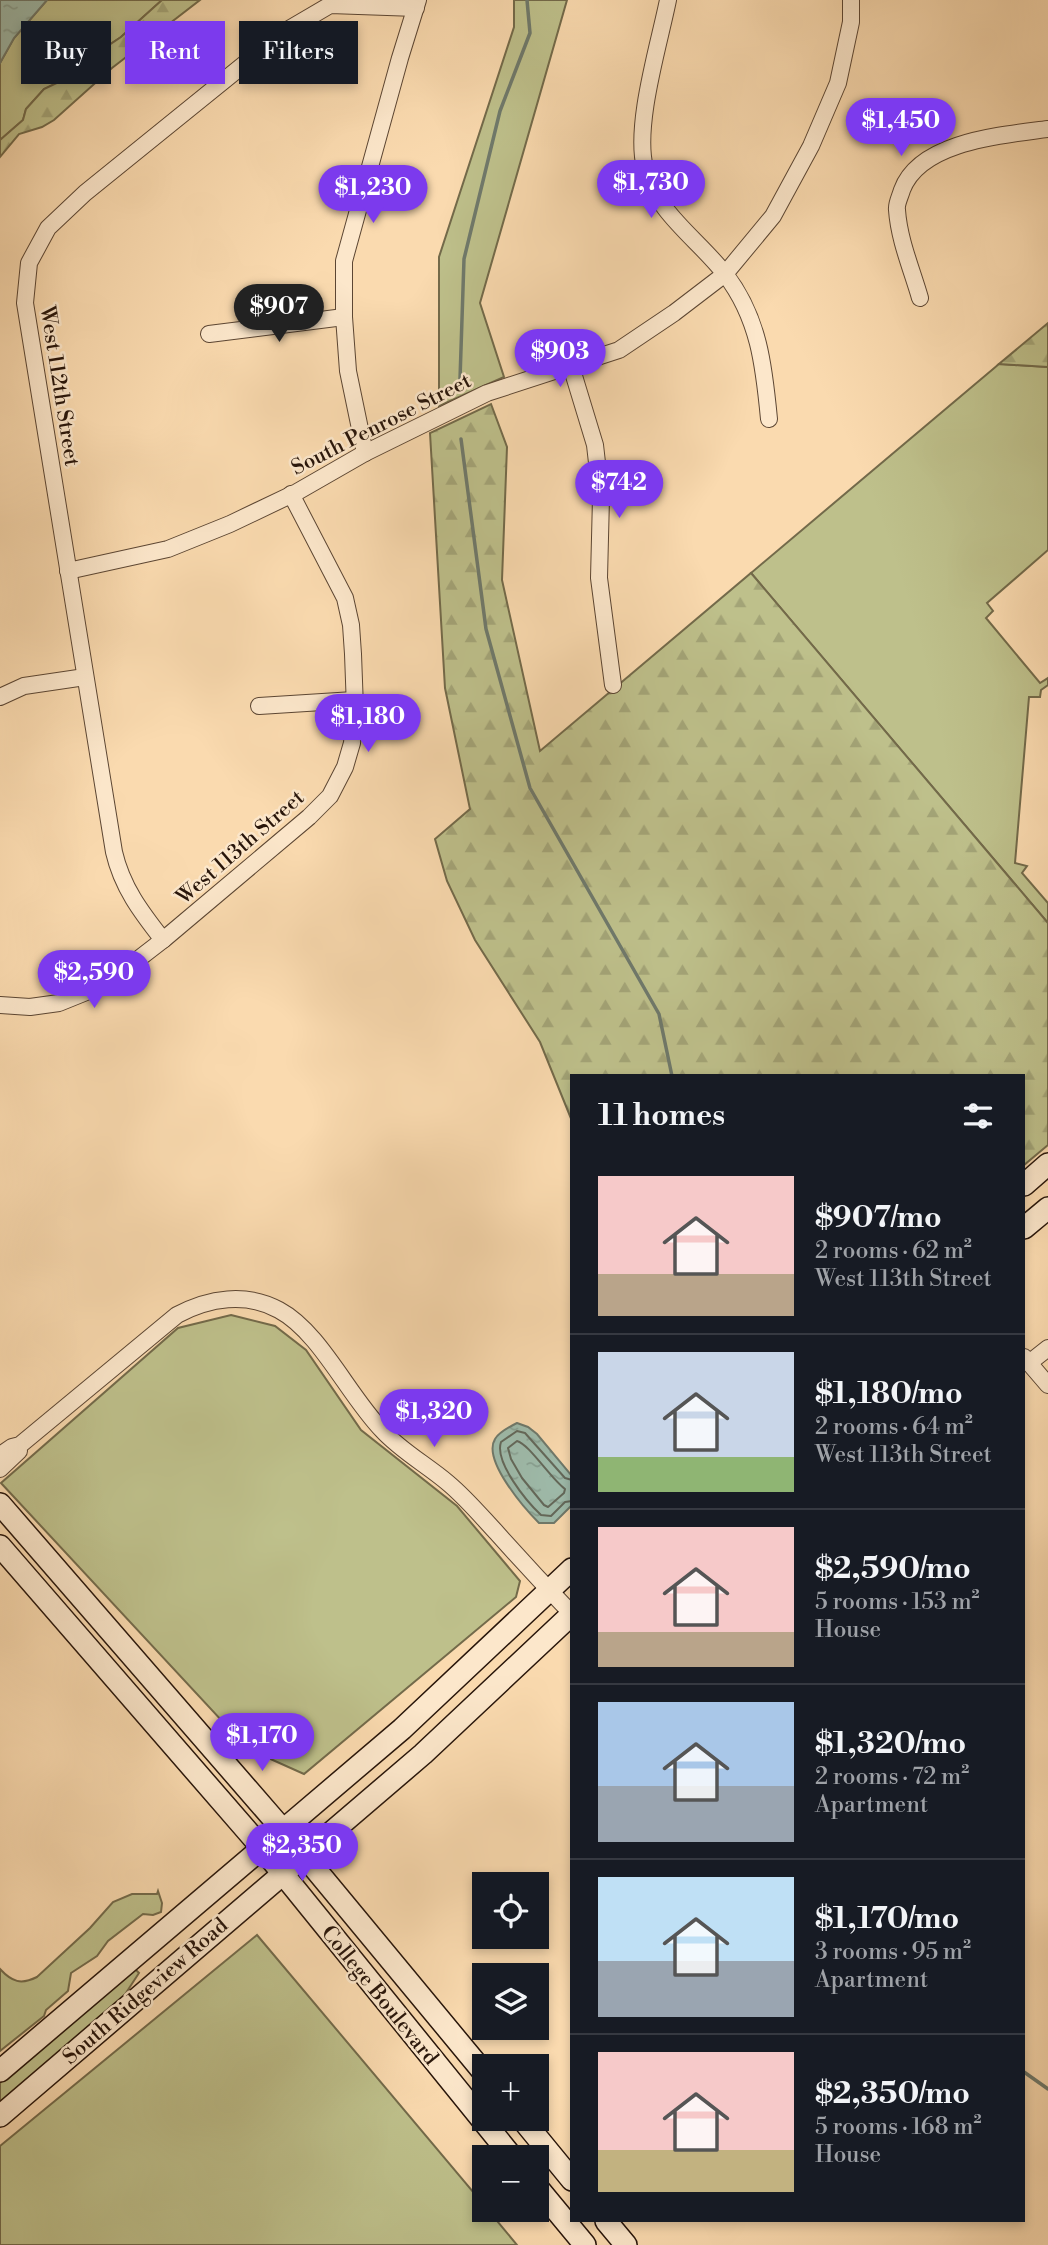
<!DOCTYPE html>
<html lang="en">
<head>
<meta charset="utf-8">
<style>
  body { margin:0; font-family:"Libre Bodoni",serif; background:#20242c; color:#f1f3f6; height:100vh; display:flex; flex-direction:column; font-size:26px; white-space:nowrap }
  * { box-sizing:border-box; margin:0 }
  p { font-size:23px; color:#9ea1a6 }
  .icon { flex:none; width:38px; height:38px; fill:none; stroke:currentColor; stroke-width:2; stroke-linecap:round; stroke-linejoin:round }
  .map { position:relative; flex:1; overflow:hidden }
  .panel { position:absolute; left:570px; top:1074px; width:455px; height:1148px; display:flex; flex-direction:column; background:#171b24; border-radius:0px; box-shadow:0 4px 10px #0003 }
  .panel>* { flex:none }
  .guide { position:absolute; left:21px; top:21px; width:444px; height:63px; display:flex; gap:14px }
  .fabs { position:absolute; left:472px; top:1872px; display:grid; gap:14px }
  .fabs a { display:grid; place-items:center; width:77px; height:77px; border-radius:0px; background:#171b24; box-shadow:0 4px 10px #0003; font-size:35px }
  .price { position:absolute; translate:-50% -60px; padding:0 16px; border-radius:24px; background:#7c3aed; color:#fff; font-size:23px; line-height:46px; filter:drop-shadow(0 2px 4px #0008) }
  .price::after { content:''; position:absolute; left:50%; top:42px; width:21px; height:16px; margin-left:-10px; background:inherit; clip-path:polygon(0 0,100% 0,50% 100%) }
  .price.current { background:#222; color:#fff }
  ul { padding:0; list-style:none }
  li { display:flex; align-items:center; gap:21px; height:175px; padding:0 28px }
  li+li { border-top:2px solid #363941 }
  li span { display:grid; place-items:center; flex:none; width:196px; height:140px; border-radius:0px; color:#555 }
  li>.icon { margin-inline-start:auto }
  span .icon { width:84px; height:84px; fill:#fffc; stroke-width:1 }
  li b { font-size:30px }
  h2 { display:flex; justify-content:space-between; align-items:center; height:84px; padding:0 28px; font-size:30px }
  .tag { padding:0 24px; border-radius:0px; background:#171b24; box-shadow:0 4px 10px #0003; font-size:24px; line-height:63px }
  .tag.current { background:#7c3aed; color:#fff }
  .map>svg:first-child { display:block }
  .grass { fill:#bec08b; stroke:#736a4a; stroke-width:2 }
  .forest { fill:url(#forest-firs); stroke:#736a4a; stroke-width:2 }
  .water { fill:url(#water-ripples); stroke:#6f796b; stroke-width:2 }
  .lines { fill:none; stroke-linecap:round; stroke-linejoin:round }
  .shore { stroke:#63685a; stroke-width:2 }
  .stream { stroke:#6f796b; stroke-width:3.5 }
  .street-casing { stroke:#5c4633; stroke-width:18 }
  .secondary-casing { stroke:#28150a; stroke-width:24 }
  .street { stroke:#fce7cb; stroke-width:16 }
  .secondary { stroke:#fce7cb; stroke-width:21 }
  .labels { text-anchor:middle; stroke-width:5; stroke-linejoin:round; paint-order:stroke }
  .street-label { font-size:21px; fill:#28150a; stroke:#fce7cb }
</style>
</head>
<body>
<div class="map">
<svg width="1048" height="2245" viewBox="0 0 1048 2245">
  <defs>
    <pattern id="forest-firs" width="22" height="20" patternUnits="userSpaceOnUse" patternTransform="scale(1.75)"><rect width="22" height="20" fill="#bec08b"/><path d="M5 1l3.5 6h-7zM16 11l3.5 6h-7z" fill="#a3a477"/></pattern>
    <pattern id="water-ripples" width="26" height="14" patternUnits="userSpaceOnUse" patternTransform="scale(1.75)"><rect width="26" height="14" fill="#9ebbab"/><path d="M2 4q2-2 4 0t4 0M15 11q2-2 4 0t4 0" fill="none" stroke="#88a092"/></pattern>
  </defs>
  <rect width="100%" height="100%" fill="#fadaaf"/>
  <filter id="stains"><feTurbulence type="fractalNoise" baseFrequency=".00286" numOctaves="4"/><feColorMatrix values="0 0 0 0 .2 0 0 0 0 .09 0 0 0 0 .02 0 0 0 .5 -.17"/></filter>
  <radialGradient id="worn" r=".72"><stop offset=".6" stop-color="#630" stop-opacity="0"/><stop offset="1" stop-color="#630" stop-opacity=".3"/></radialGradient>
  <g class="grass">
    <path d="M 47,0 L 162,0 L 121,37 L 106,47 L 95,50 L 87,60 L 57,83 L 44,89 L 26,109 L 23,120 L 0,140 L 0,63 L 14,38 Z"/>
    <path d="M 514,0 L 567,0 L 480,303 L 504,377 L 439,406 L 439,257 L 514,27 Z"/>
    <path d="M 999,364 L 1048,367 L 1048,550 L 987,603 L 993,611 L 986,618 L 1040,683 L 1048,678 L 1048,685 L 1041,690 L 1040,697 L 1029,697 L 1015,863 L 1027,866 L 1022,873 L 1048,903 L 1048,923 L 751,573 Z"/>
    <path d="M 231,1315 L 275,1326 L 306,1350 L 361,1430 L 457,1506 L 520,1581 L 516,1597 L 304,1774 L 248,1749 L 1,1483 L 178,1328 Z"/>
    <path d="M 158,1891 L 162,1903 L 161,1912 L 153,1915 L 143,1914 L 108,1941 L 97,1956 L 71,1973 L 68,1991 L 46,2010 L 44,2016 L 0,2051 L 0,1969 C 12,1982 21,1985 37,1977 L 90,1928 L 113,1902 L 132,1894 L 157,1894 Z"/>
    <path d="M 257,1935 L 485,2206 L 485,2210 L 488,2210 L 517,2245 L 0,2245 L 0,2146 Z"/>
    <path d="M 135,1969 L 139,1973 L 120,2002 L 0,2106 L 0,2083 Z"/>
  </g>
  <g class="forest">
    <path d="M 162,0 L 200,0 L 112,68 L 54,120 L 42,127 L 19,134 L 0,157 L 0,140 L 23,120 L 26,109 L 44,89 L 57,83 L 64,76 L 70,64 L 87,60 L 95,50 L 106,47 L 121,37 Z"/>
    <path d="M 1048,323 L 1048,367 L 999,364 Z"/>
    <path d="M 491,404 L 507,447 L 502,580 L 540,751 L 751,573 L 1048,923 L 1048,1145 L 1024,1165 L 1024,1076 L 572,1076 L 572,1121 L 540,1042 L 475,940 L 447,881 L 435,839 L 470,809 L 445,688 L 430,433 Z"/>
  </g>
  <g class="water">
    <path d="M 0,0 L 47,0 L 14,38 L 0,63 Z"/>
    <path d="M 517,1423 L 528,1427 L 537,1434 L 572,1476 L 572,1505 L 554,1523 L 539,1523 C 525,1509 482,1460 495,1439 C 499,1432 509,1427 517,1423 Z"/>
  </g>
  <g class="lines">
    <g class="shore">
      <path d="M 517,1441 C 529,1444 551,1479 565,1489 L 564,1493 L 548,1507 L 544,1505 L 522,1478 L 511,1459 L 508,1448 Z"/>
      <path d="M 572,1480 L 565,1478 L 525,1433 L 517,1431 L 501,1442 C 494,1462 527,1502 541,1515 L 551,1516 L 565,1502 L 572,1501"/>
    </g>
    <g class="stream">
      <path d="M 460,379 L 464,259 L 500,111 L 530,33 L 527,0"/>
      <path d="M 461,439 L 486,629 L 530,788 L 659,1014 L 672,1076"/>
      <path d="M 1024,2072 L 1048,2089"/>
    </g>
    <g class="street-casing">
      <g id="street">
        <path d="M 668,0 C 659,45 634,125 645,168 C 657,214 697,238 725,274 C 759,318 764,366 769,419"/>
        <path d="M 920,298 C 912,270 899,240 897,210 C 896,204 900,197 902,190 C 920,141 1003,135 1048,129"/>
        <path d="M 209,334 L 344,317"/>
        <path d="M 571,366 L 595,445 L 601,498 L 599,578 L 613,685"/>
        <path d="M 365,453 L 348,371 L 344,317 L 344,261 L 400,58 L 418,0"/>
        <path d="M 68,571 L 168,549 L 230,524 L 297,492 L 365,453 L 487,393 L 619,350 L 674,313 L 725,274 L 773,216 L 811,146 L 838,83 L 851,22 L 851,0"/>
        <path d="M 0,697 L 24,686 L 85,677"/>
        <path d="M 259,706 L 354,700"/>
        <path d="M 163,940 C 141,912 122,887 114,852 L 25,303 L 29,263 L 48,228 L 85,193 L 284,32 L 330,5 L 416,8"/>
        <path d="M 0,1005 L 30,1007 L 59,1003 L 106,984 L 163,940 L 309,817 L 330,796 L 345,767 L 352,743 L 355,708 L 353,654 L 351,625 L 345,598 L 291,494"/>
        <path d="M 1024,1357 L 1048,1385"/>
        <path d="M 1029,1363 L 1048,1348"/>
        <path d="M 0,1455 L 12,1447 L 20,1445 L 177,1315 C 209,1298 246,1292 279,1310 C 320,1332 348,1395 382,1430 C 401,1451 427,1465 448,1483 C 466,1498 481,1516 496,1532 C 521,1560 546,1587 572,1614"/>
        <path d="M 0,1469 L 19,1451"/>
      </g>
    </g>
    <g class="secondary-casing">
      <g id="secondary">
        <path d="M 1024,1185 L 1048,1164"/>
        <path d="M 1024,1228 L 1048,1208"/>
        <path d="M 0,1504 L 283,1830 L 485,2074"/>
        <path d="M 0,1546 L 262,1848 L 513,2158"/>
        <path d="M 0,2071 L 402,1729 L 572,1569"/>
        <path d="M 0,2116 L 423,1754 L 572,1614"/>
        <path d="M 522,2119 L 572,2180"/>
        <path d="M 537,2187 L 585,2245"/>
        <path d="M 606,2221 L 626,2245"/>
      </g>
    </g>
    <use href="#street" class="street"/>
    <use href="#secondary" class="secondary"/>
  </g>
  <g class="labels">
    <g class="street-label">
      <text transform="translate(60 386) rotate(81)" y="7">West 112th Street</text>
      <text transform="translate(381 424) rotate(-27)" y="7">South Penrose Street</text>
      <text transform="translate(240 847) rotate(-41)" y="7">West 113th Street</text>
      <text transform="translate(145 1991) rotate(-41)" y="7">South Ridgeview Road</text>
      <text transform="translate(380 1995) rotate(51)" y="7">College Boulevard</text>
    </g>
  </g>
  <rect width="100%" height="100%" filter="url(#stains)"/>
  <rect width="100%" height="100%" fill="url(#worn)"/>
</svg>
<div class="fabs">
<a><svg class="icon" aria-label="locate" viewBox="0 0 24 24"><circle cx="12" cy="12" r="6"/><path d="M12 2v4M12 18v4M2 12h4M18 12h4"/></svg></a>
<a><svg class="icon" aria-label="layers" viewBox="0 0 24 24"><path d="M12 4l9 5-9 5-9-5zM3 14l9 5 9-5"/></svg></a>
<a>+</a>
<a>−</a>
</div>
<b class="price" style="left:901px;top:158px">$1,450</b>
<b class="price" style="left:651px;top:220px">$1,730</b>
<b class="price" style="left:373px;top:225px">$1,230</b>
<b class="price current" style="left:279px;top:344px">$907</b>
<b class="price" style="left:560px;top:389px">$903</b>
<b class="price" style="left:619px;top:520px">$742</b>
<b class="price" style="left:368px;top:754px">$1,180</b>
<b class="price" style="left:94px;top:1010px">$2,590</b>
<b class="price" style="left:434px;top:1449px">$1,320</b>
<b class="price" style="left:262px;top:1773px">$1,170</b>
<b class="price" style="left:302px;top:1883px">$2,350</b>
<div class="guide">
<a class="tag">Buy</a>
<a class="tag current">Rent</a>
<a class="tag">Filters</a>
</div>
<section class="panel">
<h2>11 homes<svg class="icon" aria-label="filters" viewBox="0 0 24 24"><path d="M4 7h16M4 17h16"/><circle cx="9" cy="7" r="2"/><circle cx="15" cy="17" r="2"/></svg></h2>
<ul>
<li><span style="background:linear-gradient(#f6c9c9 70%,#b9a48a 0)"><svg class="icon" aria-label="home" viewBox="0 0 24 24"><path d="M3 11l9-7 9 7M6 9v11h12V9"/></svg></span><div><b>$907/mo</b><p>2 rooms · 62 m²</p><p>West 113th Street</p></div></li>
<li><span style="background:linear-gradient(#c9d6e8 75%,#8fb573 0)"><svg class="icon" aria-label="home" viewBox="0 0 24 24"><path d="M3 11l9-7 9 7M6 9v11h12V9"/></svg></span><div><b>$1,180/mo</b><p>2 rooms · 64 m²</p><p>West 113th Street</p></div></li>
<li><span style="background:linear-gradient(#f6c9c9 75%,#b9a48a 0)"><svg class="icon" aria-label="home" viewBox="0 0 24 24"><path d="M3 11l9-7 9 7M6 9v11h12V9"/></svg></span><div><b>$2,590/mo</b><p>5 rooms · 153 m²</p><p>House</p></div></li>
<li><span style="background:linear-gradient(#a9c7e8 60%,#9aa5b1 0)"><svg class="icon" aria-label="home" viewBox="0 0 24 24"><path d="M3 11l9-7 9 7M6 9v11h12V9"/></svg></span><div><b>$1,320/mo</b><p>2 rooms · 72 m²</p><p>Apartment</p></div></li>
<li><span style="background:linear-gradient(#bfe0f5 60%,#9aa5b1 0)"><svg class="icon" aria-label="home" viewBox="0 0 24 24"><path d="M3 11l9-7 9 7M6 9v11h12V9"/></svg></span><div><b>$1,170/mo</b><p>3 rooms · 95 m²</p><p>Apartment</p></div></li>
<li><span style="background:linear-gradient(#f6c9c9 70%,#c2b280 0)"><svg class="icon" aria-label="home" viewBox="0 0 24 24"><path d="M3 11l9-7 9 7M6 9v11h12V9"/></svg></span><div><b>$2,350/mo</b><p>5 rooms · 168 m²</p><p>House</p></div></li>
</ul>
</section>
</div>
</body>
</html>
